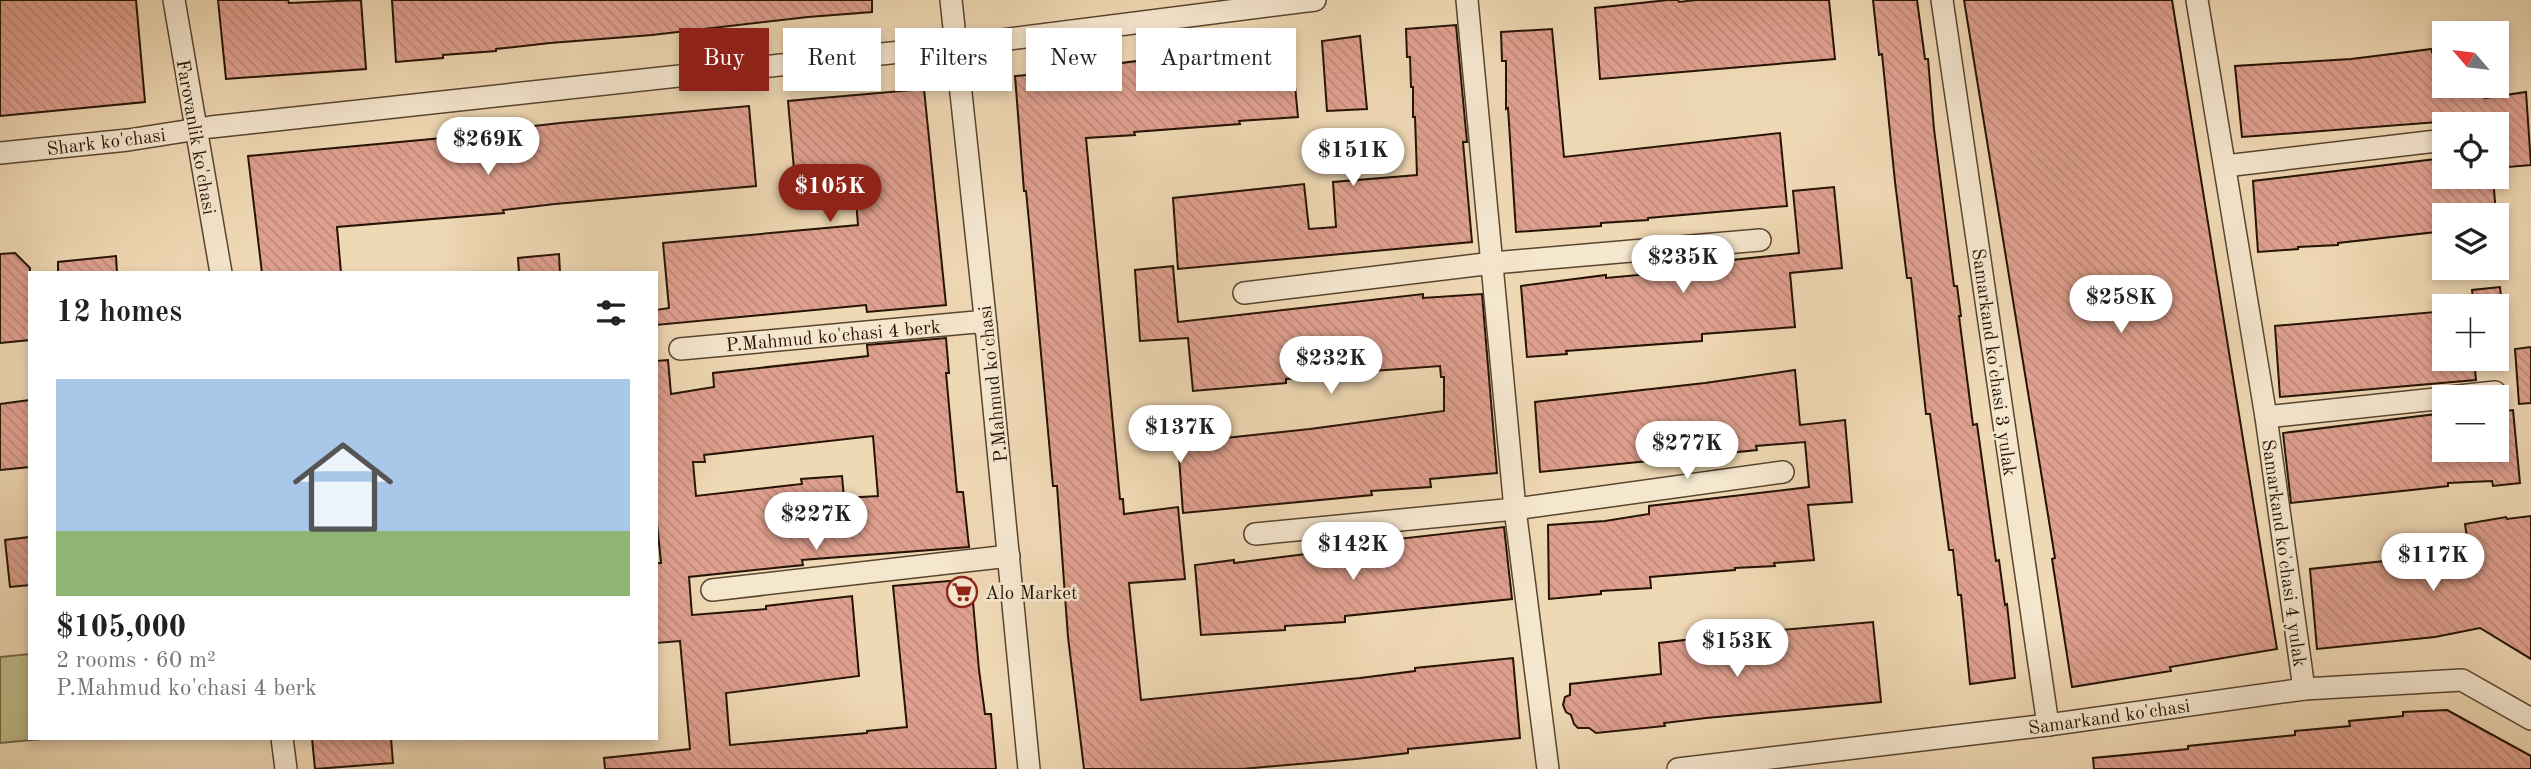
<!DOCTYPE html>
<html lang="en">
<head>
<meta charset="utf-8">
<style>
  body { margin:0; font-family:"Old Standard TT",serif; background:#f6f6f6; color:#202124; height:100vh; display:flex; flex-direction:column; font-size:26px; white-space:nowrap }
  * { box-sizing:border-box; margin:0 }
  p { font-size:23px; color:#757577 }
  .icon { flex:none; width:38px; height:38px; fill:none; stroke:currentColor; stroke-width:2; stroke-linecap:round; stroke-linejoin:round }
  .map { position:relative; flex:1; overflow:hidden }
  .sheet { position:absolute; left:28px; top:271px; width:630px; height:469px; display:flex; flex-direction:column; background:#fff; border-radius:0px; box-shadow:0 4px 10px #0003 }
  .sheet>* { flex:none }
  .hud { position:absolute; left:679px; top:28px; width:665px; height:63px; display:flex; gap:14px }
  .needle { width:46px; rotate:298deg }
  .tools { position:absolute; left:2432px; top:21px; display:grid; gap:14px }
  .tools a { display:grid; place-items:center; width:77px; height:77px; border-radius:0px; background:#fff; box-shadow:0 4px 10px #0003; font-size:35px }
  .price { position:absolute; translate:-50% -60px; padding:0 16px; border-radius:24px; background:#fff; color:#222; font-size:23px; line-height:46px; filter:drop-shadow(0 2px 4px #0008) }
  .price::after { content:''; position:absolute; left:50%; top:42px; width:21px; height:16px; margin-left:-10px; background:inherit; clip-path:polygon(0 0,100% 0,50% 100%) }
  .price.active { background:#8f2418; color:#fff }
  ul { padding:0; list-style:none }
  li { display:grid; align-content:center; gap:14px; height:371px; padding:0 28px }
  li span { display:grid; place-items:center; height:217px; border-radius:0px; color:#555 }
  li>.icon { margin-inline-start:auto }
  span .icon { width:126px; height:126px; fill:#fffc; stroke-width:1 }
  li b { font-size:30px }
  h2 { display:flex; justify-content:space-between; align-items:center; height:84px; padding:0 28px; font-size:30px }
  .pill { padding:0 24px; border-radius:0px; background:#fff; box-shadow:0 4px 10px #0003; font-size:24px; line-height:63px }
  .pill.active { background:#8f2418; color:#fff }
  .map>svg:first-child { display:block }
  .garden { fill:#bfbd89; stroke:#726846; stroke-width:2 }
  .building { fill:url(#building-back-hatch); stroke:#251404; stroke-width:2; fill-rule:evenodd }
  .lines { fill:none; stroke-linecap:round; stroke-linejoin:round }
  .minor-casing { stroke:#584530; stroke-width:24 }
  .minor { stroke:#f5e6ce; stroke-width:21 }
  .labels { text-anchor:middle; stroke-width:5; stroke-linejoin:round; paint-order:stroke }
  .street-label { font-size:19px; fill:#251404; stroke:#f5e6ce }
  .poi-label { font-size:19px; fill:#251404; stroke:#f5e6ce; text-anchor:start }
</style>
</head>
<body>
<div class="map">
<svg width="2531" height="769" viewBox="0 0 2531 769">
  <defs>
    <pattern id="building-back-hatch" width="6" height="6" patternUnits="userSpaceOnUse" patternTransform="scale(1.75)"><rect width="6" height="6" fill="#dfa08f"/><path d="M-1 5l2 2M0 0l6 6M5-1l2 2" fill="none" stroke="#bf897a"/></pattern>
  </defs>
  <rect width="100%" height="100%" fill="#efd8b4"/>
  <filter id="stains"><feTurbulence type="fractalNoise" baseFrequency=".00286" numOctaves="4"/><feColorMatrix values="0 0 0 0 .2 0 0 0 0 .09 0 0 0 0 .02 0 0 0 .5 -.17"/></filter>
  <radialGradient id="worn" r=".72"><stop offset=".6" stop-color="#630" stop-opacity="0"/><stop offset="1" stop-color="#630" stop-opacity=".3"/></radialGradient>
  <path class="garden" d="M 30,654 L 30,738 L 42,739 L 0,743 L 0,657 Z"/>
  <g class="building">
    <path d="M 0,0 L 136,0 L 145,102 L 0,116 Z"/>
    <path d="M 218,0 L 288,0 L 289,3 L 361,0 L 366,69 L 226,79 Z"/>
    <path d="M 392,0 L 872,0 L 872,12 L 808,17 L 652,35 L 550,43 L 496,49 L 496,51 L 443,55 L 443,58 L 396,62 Z"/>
    <path d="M 1668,0 L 1678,0 L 1679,2 L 1696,0 L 1829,0 L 1835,59 L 1600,79 L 1595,8 Z"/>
    <path d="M 1873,0 L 1917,0 L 1925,59 L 1928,59 L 1934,129 L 1954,286 L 1957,286 L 1961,316 L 1959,316 L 1973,425 L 1977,424 L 1996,561 L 1999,560 L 2005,605 L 2007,604 L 2015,678 L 1970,684 L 1961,595 L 1958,595 L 1953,550 L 1949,550 L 1930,414 L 1926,414 L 1911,278 L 1907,278 L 1895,182 L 1882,54 L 1879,55 Z"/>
    <path d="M 1964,0 L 2172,0 L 2277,649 L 2170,667 L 2171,671 L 2072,687 L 2052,559 L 2055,558 Z"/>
    <path d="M 1456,25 L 1467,142 L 1463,142 L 1472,242 L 1178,269 L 1173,198 L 1304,184 L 1309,229 L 1336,227 L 1333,182 L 1417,175 L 1415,117 L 1413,117 L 1413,87 L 1411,87 L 1410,57 L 1407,57 L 1406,29 Z"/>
    <path d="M 1552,29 L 1564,157 L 1780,133 L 1787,206 L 1648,218 L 1648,220 L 1601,223 L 1601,226 L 1516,232 L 1508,108 L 1506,109 L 1506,61 L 1502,61 L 1501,32 Z"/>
    <path d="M 1360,36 L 1367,109 L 1327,111 L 1322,41 Z"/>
    <path d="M 1291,44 L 1298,117 L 1239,121 L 1240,124 L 1134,132 L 1135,135 L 1086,138 L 1120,499 L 1123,499 L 1124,514 L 1178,507 L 1185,579 L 1129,583 L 1141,700 L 1360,678 L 1415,671 L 1415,668 L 1513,658 L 1520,738 L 1408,749 L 1408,753 L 1356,759 L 1242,769 L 1084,769 L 1068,637 L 1057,486 L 1053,486 L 1030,232 L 1026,191 L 1024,191 L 1015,76 L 1090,69 L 1090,67 L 1177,56 L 1177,58 Z"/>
    <path d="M 2432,49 L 2432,52 L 2445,50 L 2445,86 L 2484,86 L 2485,98 L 2526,92 L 2531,165 L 2497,168 L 2497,124 L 2490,124 L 2490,118 L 2242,137 L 2235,66 L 2351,59 Z"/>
    <path d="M 924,89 L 946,305 L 867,312 L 866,305 L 656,325 L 656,310 L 669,308 L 663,243 L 858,225 L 854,176 L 795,181 L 788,101 Z"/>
    <path d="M 749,106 L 756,186 L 555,204 L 503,210 L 504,213 L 337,227 L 341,273 L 262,273 L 248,156 L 507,132 L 507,129 L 560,123 Z"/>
    <path d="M 2445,158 L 2445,177 L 2493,177 L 2496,215 L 2463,215 L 2463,210 L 2445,211 L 2445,231 L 2338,243 L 2338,245 L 2298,247 L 2298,249 L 2258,252 L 2253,181 Z"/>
    <path d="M 1834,187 L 1842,268 L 1790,273 L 1795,327 L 1702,334 L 1702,341 L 1566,351 L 1567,354 L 1527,357 L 1521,286 L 1606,275 L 1606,278 L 1649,274 L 1704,267 L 1703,263 L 1799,253 L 1793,191 Z"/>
    <path d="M 15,253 L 30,268 L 30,340 L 0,343 L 0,254 Z"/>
    <path d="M 559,254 L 560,273 L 519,273 L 518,258 Z"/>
    <path d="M 116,256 L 117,273 L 58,273 L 58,262 Z"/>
    <path d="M 1173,266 L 1178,322 L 1423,294 L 1423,298 L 1482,294 L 1497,473 L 1430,479 L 1431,487 L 1371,491 L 1372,495 L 1183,513 L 1178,443 L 1310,429 L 1444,411 L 1444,377 L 1441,377 L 1440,366 L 1332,374 L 1332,376 L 1286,379 L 1286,383 L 1193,391 L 1188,338 L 1140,341 L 1135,270 Z"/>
    <path d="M 2500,287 L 2502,306 L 2474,306 L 2472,290 Z"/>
    <path d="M 2435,312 L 2435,314 L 2445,313 L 2445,359 L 2474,359 L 2476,380 L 2280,397 L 2275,326 Z"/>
    <path d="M 946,338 L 949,373 L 946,373 L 957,492 L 963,492 L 969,547 L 802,560 L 803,565 L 689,577 L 692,615 L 766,609 L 766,606 L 852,596 L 859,676 L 726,693 L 730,745 L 867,733 L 867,731 L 907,727 L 893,586 L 971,579 L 979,670 L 985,714 L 991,714 L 996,769 L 605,769 L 604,758 L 690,749 L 680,641 L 656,643 L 656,563 L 661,563 L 656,513 L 656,361 L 668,360 L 671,394 L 714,387 L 713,373 L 868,356 L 867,345 ZM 873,436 L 878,496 L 844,498 L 842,476 L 801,479 L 802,484 L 696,496 L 693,462 L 705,462 L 704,455 Z"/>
    <path d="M 2531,347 L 2531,403 L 2519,404 L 2515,349 Z"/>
    <path d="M 1795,370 L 1800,425 L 1845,420 L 1852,502 L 1808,505 L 1814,560 L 1774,563 L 1775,566 L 1735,568 L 1735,570 L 1650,577 L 1651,588 L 1601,591 L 1601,594 L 1549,599 L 1548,525 L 1605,521 L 1649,514 L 1649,506 L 1809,487 L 1805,442 L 1756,446 L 1757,450 L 1540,472 L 1535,402 L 1705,383 Z"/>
    <path d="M 30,400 L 30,467 L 0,470 L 0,404 Z"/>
    <path d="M 2513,410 L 2520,483 L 2493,486 L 2492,481 L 2448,483 L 2448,486 L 2291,503 L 2283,433 L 2445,413 L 2445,450 L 2497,450 L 2497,412 Z"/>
    <path d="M 2531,516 L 2531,659 L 2480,628 L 2435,637 L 2317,649 L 2310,569 L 2469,552 L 2465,524 L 2506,517 L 2507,519 Z"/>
    <path d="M 1504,527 L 1512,599 L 1345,616 L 1345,622 L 1285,626 L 1285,630 L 1201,635 L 1195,565 L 1234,560 L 1234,563 L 1354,548 L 1353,544 Z"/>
    <path d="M 30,537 L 30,585 L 10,587 L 5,540 Z"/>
    <path d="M 1873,622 L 1881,702 L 1706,718 L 1664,723 L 1665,726 L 1596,733 L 1589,728 L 1578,728 L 1574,724 L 1571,715 L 1566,712 L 1563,705 L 1565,697 L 1570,695 L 1570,684 L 1661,674 L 1659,643 L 1745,633 Z"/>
    <path d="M 2447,710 L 2531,756 L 2531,769 L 2094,769 L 2093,758 L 2188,749 L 2188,746 L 2295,735 L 2295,731 L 2350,726 L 2349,721 L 2403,716 L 2403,712 Z"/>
    <path d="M 312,738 L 391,738 L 393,763 L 315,769 Z"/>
  </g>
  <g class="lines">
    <g class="minor-casing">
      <g id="minor">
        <path d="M 174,0 L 221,273"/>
        <path d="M 951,0 L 986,326 L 1029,769"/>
        <path d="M 1467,0 L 1515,509 L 1548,769"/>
        <path d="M 1942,0 L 2048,725"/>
        <path d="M 2197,0 L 2266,417 L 2304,689"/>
        <path d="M 0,153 L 128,140 L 211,127 L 955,46 L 1315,0"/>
        <path d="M 2225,166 L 2445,140"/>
        <path d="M 1244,293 L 1493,263 L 1760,240"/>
        <path d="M 680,349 L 976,322 L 986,326"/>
        <path d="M 2449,397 L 2495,392"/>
        <path d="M 2266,417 L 2445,398"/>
        <path d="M 1255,534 L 1515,509 L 1783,472"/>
        <path d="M 712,590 L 1009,556"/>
        <path d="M 282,738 L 286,769"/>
        <path d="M 1678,769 L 2048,725 L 2304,689 L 2462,680 L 2531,719"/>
      </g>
    </g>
    <use href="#minor" class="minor"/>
  </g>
  <defs>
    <g id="supermarket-ring" transform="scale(1.575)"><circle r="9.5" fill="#f5e6ce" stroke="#8f2418" stroke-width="1.5"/><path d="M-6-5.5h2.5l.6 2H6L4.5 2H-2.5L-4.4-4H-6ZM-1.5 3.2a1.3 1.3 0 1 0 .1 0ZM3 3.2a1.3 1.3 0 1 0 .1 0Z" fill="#8f2418"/></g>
  </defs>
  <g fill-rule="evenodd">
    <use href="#supermarket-ring" x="962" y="592"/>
  </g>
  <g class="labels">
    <g class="street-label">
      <text transform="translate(197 137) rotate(80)" y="7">Farovanlik ko'chasi</text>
      <text transform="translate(106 141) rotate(-7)" y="7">Shark ko'chasi</text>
      <text transform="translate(833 335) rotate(-5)" y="7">P.Mahmud ko'chasi 4 berk</text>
      <text transform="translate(1995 362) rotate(82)" y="7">Samarkand ko'chasi 3 yulak</text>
      <text transform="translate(992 384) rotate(-96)" y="7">P.Mahmud ko'chasi</text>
      <text transform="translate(2285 553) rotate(82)" y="7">Samarkand ko'chasi 4 yulak</text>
      <text transform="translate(2109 716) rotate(-8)" y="7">Samarkand ko'chasi</text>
    </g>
    <g class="poi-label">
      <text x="985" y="599">Alo Market</text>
    </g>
  </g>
  <rect width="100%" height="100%" filter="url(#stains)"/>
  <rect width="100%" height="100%" fill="url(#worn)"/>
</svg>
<div class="tools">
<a><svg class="needle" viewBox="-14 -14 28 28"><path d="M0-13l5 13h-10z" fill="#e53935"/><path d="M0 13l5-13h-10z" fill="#757577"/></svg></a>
<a><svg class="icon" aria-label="locate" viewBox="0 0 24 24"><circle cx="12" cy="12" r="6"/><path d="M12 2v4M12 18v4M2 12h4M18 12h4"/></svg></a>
<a><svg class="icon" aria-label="layers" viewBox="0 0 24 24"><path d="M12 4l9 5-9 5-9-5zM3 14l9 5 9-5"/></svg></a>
<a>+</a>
<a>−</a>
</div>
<b class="price" style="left:488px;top:177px">$269K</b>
<b class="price" style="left:1353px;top:188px">$151K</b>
<b class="price active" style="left:830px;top:224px">$105K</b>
<b class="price" style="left:1683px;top:295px">$235K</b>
<b class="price" style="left:2121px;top:335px">$258K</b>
<b class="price" style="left:1331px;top:396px">$232K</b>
<b class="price" style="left:1180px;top:465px">$137K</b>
<b class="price" style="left:1687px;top:481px">$277K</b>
<b class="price" style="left:816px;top:552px">$227K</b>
<b class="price" style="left:1353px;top:582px">$142K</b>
<b class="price" style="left:2433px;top:593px">$117K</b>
<b class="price" style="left:1737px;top:679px">$153K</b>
<div class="hud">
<a class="pill active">Buy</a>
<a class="pill">Rent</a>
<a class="pill">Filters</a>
<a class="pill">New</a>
<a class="pill">Apartment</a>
</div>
<section class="sheet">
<h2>12 homes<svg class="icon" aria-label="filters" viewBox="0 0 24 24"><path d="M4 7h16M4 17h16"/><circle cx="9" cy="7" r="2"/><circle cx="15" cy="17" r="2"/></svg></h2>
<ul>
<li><span style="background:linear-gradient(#a9c7e8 70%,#8fb573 0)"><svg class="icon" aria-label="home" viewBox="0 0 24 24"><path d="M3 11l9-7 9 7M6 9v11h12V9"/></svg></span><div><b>$105,000</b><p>2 rooms · 60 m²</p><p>P.Mahmud ko'chasi 4 berk</p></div></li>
</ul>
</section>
</div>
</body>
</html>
